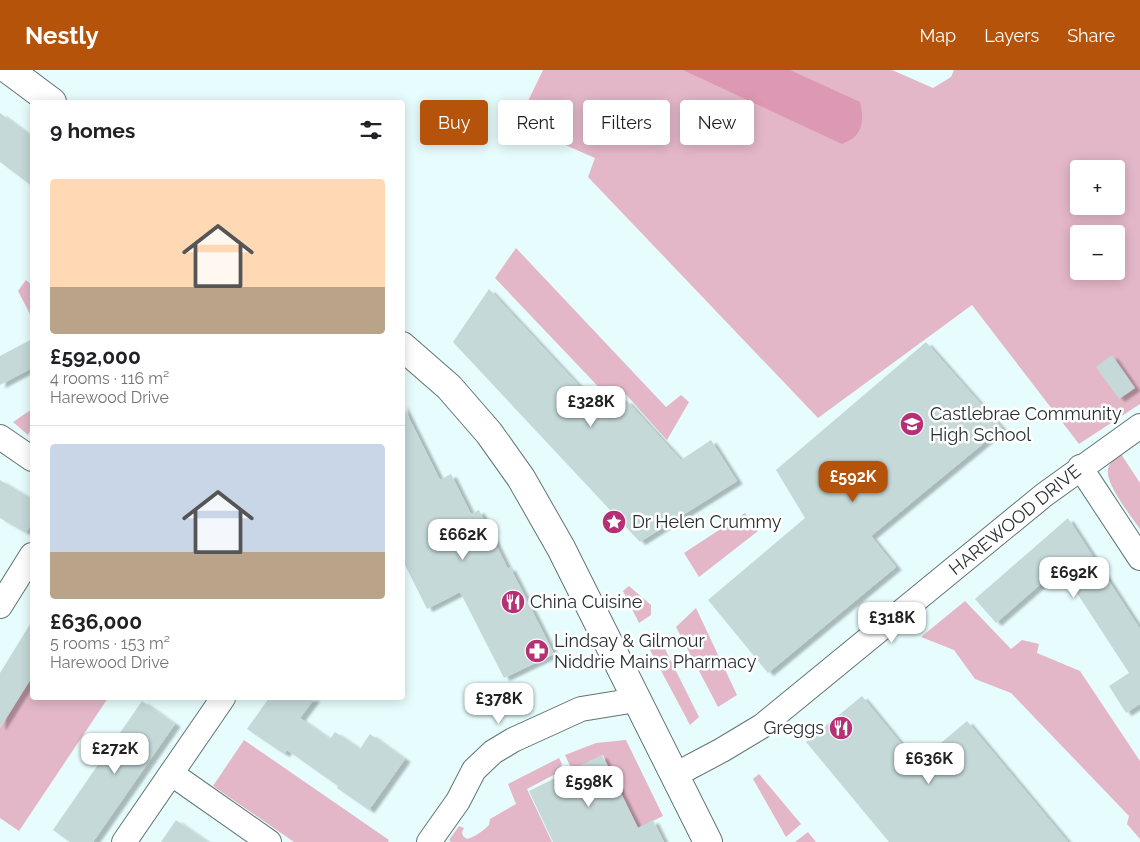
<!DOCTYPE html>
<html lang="en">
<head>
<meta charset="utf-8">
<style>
  body { margin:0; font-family:Raleway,sans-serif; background:#f2f2f2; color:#202124; height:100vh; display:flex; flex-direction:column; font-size:19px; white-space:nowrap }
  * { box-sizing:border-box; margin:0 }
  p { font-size:16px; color:#757577 }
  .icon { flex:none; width:28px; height:28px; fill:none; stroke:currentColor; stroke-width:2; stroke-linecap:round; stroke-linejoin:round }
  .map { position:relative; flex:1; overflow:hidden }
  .details { position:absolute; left:30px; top:30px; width:375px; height:600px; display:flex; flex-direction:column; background:#fff; border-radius:5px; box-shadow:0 2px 12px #0003 }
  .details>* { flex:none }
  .banner { position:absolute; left:420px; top:30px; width:475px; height:45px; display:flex; gap:10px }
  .controls { position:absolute; left:1070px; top:90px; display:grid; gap:10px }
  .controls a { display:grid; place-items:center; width:55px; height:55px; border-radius:5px; background:#fff; box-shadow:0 2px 12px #0003; font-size:25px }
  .price { position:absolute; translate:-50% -42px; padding:0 11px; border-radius:10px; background:#fff; color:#222; font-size:16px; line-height:32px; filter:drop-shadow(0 1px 2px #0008) }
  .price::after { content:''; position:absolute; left:50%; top:30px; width:15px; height:11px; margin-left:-8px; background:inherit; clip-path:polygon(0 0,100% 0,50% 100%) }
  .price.active { background:#b45309; color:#fff }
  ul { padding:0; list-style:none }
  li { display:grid; align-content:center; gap:10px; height:265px; padding:0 20px }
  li+li { border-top:1px solid #e0e0e0 }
  li span { display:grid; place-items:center; height:155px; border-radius:5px; color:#555 }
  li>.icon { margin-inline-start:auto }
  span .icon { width:90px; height:90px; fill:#fffc; stroke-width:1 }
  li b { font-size:21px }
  h2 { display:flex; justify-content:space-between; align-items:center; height:60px; padding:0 20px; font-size:21px }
  .chip { padding:0 18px; border-radius:5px; background:#fff; box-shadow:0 2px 12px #0003; font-size:18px; line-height:45px }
  .chip.active { background:#b45309; color:#fff }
  header { display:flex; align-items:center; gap:30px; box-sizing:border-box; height:70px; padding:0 25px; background:#b45309; color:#fff }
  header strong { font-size:24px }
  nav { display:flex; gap:28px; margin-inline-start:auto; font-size:18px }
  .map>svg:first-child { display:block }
  .green { fill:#e3b7c8; fill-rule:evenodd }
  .water { fill:#dd98b4 }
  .building { fill:#c5d9d9; filter:url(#shadow) }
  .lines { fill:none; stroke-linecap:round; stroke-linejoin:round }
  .minor-casing { stroke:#627474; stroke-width:26 }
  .primary-casing { stroke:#627474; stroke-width:30 }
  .minor { stroke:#fff; stroke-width:24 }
  .primary { stroke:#fff; stroke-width:28 }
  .labels { text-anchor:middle; stroke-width:5; stroke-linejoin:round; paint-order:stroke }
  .poi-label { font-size:18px; fill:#282f30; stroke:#fff; text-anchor:start }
  .street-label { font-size:18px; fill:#282f30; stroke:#fff }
</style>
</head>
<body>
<header>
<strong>Nestly</strong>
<nav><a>Map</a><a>Layers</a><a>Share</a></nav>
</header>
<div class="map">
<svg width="1140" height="772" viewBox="0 0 1140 772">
  <defs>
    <filter id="shadow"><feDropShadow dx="5.5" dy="3" stdDeviation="1" flood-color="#0004"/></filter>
  </defs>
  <rect width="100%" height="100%" fill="#e7fcfc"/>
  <g class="green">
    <path d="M 543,0 L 892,0 L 933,18 L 951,7 L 954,0 L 1140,0 L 1140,334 L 1079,374 L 972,235 L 818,348 L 588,107 L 595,88 L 517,54 ZM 1079,99 L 1116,99 L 1116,136 L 1079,136 ZM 1079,164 L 1116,164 L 1116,201 L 1079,201 Z"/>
    <path d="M 516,178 L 666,337 L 681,325 L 689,332 L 667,370 L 622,320 L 610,329 L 495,208 Z"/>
    <path d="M 26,210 L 32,215 L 32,248 L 18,221 Z"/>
    <path d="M 32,339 L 32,358 L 28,365 L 13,352 Z"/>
    <path d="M 1121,384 L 1140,413 L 1140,459 C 1131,446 1105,414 1108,399 C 1109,392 1116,388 1121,384 Z"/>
    <path d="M 745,443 L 758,461 L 699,507 L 684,483 Z"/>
    <path d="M 629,516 L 651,535 L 651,545 L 639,553 L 623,521 Z"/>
    <path d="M 965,531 L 1011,579 L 1022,570 L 1039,574 L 1037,583 L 1080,601 L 1140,691 L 1140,769 L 1127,754 L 1129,746 L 1011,623 L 975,609 L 954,580 L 921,567 Z"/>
    <path d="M 696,538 L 737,625 L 718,637 L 676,557 Z"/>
    <path d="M 660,569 L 699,647 L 690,655 L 649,578 Z"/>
    <path d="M 32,607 L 32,628 L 108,628 L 19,761 L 0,748 L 0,658 Z"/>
    <path d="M 244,670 L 389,770 L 388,772 L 294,772 L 213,716 Z"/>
    <path d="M 626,670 L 663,746 L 638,758 L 603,685 L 572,700 L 565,685 L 596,673 Z"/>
    <path d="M 559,688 L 562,694 L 559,702 L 527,719 L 552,772 L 451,772 L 449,770 L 459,756 L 464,758 L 462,762 L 463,766 L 467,769 C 475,767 483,761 489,755 L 490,749 L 516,734 L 508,714 Z"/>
    <path d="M 759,704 L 801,754 L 786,767 L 753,709 Z"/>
    <path d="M 808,762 L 816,772 L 795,772 Z"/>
  </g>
  <path class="water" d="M 683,0 L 790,0 L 860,32 C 865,52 862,67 842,74 Z"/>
  <g class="building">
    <path d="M 0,43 L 32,67 L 32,116 L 0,92 Z"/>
    <path d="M 489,219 L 608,347 L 626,330 L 681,390 L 711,370 L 737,411 L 640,472 L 453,272 Z"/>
    <path d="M 32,269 L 32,298 L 0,315 L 0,286 Z"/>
    <path d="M 926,272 L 1002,358 L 871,466 L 896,497 L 768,603 L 708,530 L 805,448 L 776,400 Z"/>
    <path d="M 1112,285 L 1135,318 L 1119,329 L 1096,297 Z"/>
    <path d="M 402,334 L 440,410 L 451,404 L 471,444 L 479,440 L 508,499 L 510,497 L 554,584 L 504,608 L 460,522 L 427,539 L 402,489 Z"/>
    <path d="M 0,410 L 32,429 L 32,452 L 26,463 L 0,448 Z"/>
    <path d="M 1068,448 L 1140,559 L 1140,634 L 1126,643 L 1109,616 L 1129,603 L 1060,497 L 996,553 L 975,529 Z"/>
    <path d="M 32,551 L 32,607 L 0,658 L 0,603 Z"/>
    <path d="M 862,626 L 917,693 L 967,651 L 1068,772 L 889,772 L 806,672 Z"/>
    <path d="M 269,628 L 315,628 L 300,648 L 330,669 L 335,662 L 360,679 L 370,664 L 405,689 L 369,740 L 337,718 L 338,716 L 287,680 L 284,684 L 247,659 Z"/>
    <path d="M 142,631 L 175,654 L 93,772 L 70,772 L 53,760 Z"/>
    <path d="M 602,685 L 638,758 L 653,750 L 664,772 L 553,772 L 529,721 Z"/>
    <path d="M 176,750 L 208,772 L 161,772 Z"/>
  </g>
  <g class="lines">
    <g class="minor-casing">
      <g id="minor">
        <path d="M 0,367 L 32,389"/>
        <path d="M 1080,397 L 1140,488"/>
        <path d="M 0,536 L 32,485"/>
        <path d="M 172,704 L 269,772"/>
        <path d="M 675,705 L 722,680 L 762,656 L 1044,425 L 1140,356"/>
        <path d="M 124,772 L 223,628"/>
        <path d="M 429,772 L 458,731 L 474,700 L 493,682 L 513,670 L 581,639 L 624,632 L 636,627"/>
      </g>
    </g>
    <g class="primary-casing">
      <g id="primary">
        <path d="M 9,0 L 52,32"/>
        <path d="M 402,276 L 449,317 L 489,363 L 521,408 L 561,478 L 708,772"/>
      </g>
    </g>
    <use href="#minor" class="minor"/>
    <use href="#primary" class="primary"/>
  </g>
  <defs>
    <g id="school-disc" transform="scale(1.25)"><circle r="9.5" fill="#b53075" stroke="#fff"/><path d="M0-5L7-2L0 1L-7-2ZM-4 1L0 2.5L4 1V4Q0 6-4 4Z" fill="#fff"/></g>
    <g id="sight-disc" transform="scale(1.25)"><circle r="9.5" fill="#b53075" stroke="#fff"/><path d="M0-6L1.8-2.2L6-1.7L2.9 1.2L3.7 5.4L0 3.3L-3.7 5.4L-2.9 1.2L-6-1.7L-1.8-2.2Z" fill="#fff"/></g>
    <g id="restaurant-disc" transform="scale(1.25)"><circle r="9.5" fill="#b53075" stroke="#fff"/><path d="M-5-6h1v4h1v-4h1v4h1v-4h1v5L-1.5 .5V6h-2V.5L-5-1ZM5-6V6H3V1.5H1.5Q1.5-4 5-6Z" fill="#fff"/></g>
    <g id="pharmacy-disc" transform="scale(1.25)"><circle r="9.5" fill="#b53075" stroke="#fff"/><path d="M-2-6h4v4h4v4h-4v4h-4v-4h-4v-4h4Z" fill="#fff"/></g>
  </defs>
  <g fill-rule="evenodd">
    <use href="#school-disc" x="912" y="354"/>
    <use href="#sight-disc" x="614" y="452"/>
    <use href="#restaurant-disc" x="513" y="532"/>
    <use href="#pharmacy-disc" x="537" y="581"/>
    <use href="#restaurant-disc" x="841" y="658"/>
  </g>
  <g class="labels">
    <g class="poi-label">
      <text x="930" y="350">Castlebrae Community<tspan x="930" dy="21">High School</tspan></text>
      <text x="632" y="458">Dr Helen Crummy</text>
      <text x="530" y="538">China Cuisine</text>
      <text x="554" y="577">Lindsay &amp; Gilmour<tspan x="554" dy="21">Niddrie Mains Pharmacy</tspan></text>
      <text x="824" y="664" text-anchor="end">Greggs</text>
    </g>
    <g class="street-label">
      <text transform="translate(1015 450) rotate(-39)" y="6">HAREWOOD DRIVE</text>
    </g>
  </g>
</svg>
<div class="controls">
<a>+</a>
<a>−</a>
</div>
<b class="price" style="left:591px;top:358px">£328K</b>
<b class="price active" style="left:853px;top:433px">£592K</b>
<b class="price" style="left:463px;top:491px">£662K</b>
<b class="price" style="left:1074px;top:529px">£692K</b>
<b class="price" style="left:892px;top:574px">£318K</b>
<b class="price" style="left:499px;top:655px">£378K</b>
<b class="price" style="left:115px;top:705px">£272K</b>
<b class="price" style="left:929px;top:715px">£636K</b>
<b class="price" style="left:589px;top:738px">£598K</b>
<div class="banner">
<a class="chip active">Buy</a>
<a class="chip">Rent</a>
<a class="chip">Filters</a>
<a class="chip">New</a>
</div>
<section class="details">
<h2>9 homes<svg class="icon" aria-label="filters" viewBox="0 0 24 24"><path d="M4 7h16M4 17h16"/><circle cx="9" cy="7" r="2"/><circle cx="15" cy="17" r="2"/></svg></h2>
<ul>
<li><span style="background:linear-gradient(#ffd9b3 70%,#b9a48a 0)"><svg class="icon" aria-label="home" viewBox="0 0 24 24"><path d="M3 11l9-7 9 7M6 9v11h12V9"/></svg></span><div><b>£592,000</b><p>4 rooms · 116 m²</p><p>Harewood Drive</p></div></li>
<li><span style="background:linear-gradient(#c9d6e8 70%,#b9a48a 0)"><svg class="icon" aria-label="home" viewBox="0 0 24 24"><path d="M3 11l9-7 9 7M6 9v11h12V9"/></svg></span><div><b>£636,000</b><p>5 rooms · 153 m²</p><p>Harewood Drive</p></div></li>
</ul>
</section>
</div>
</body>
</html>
